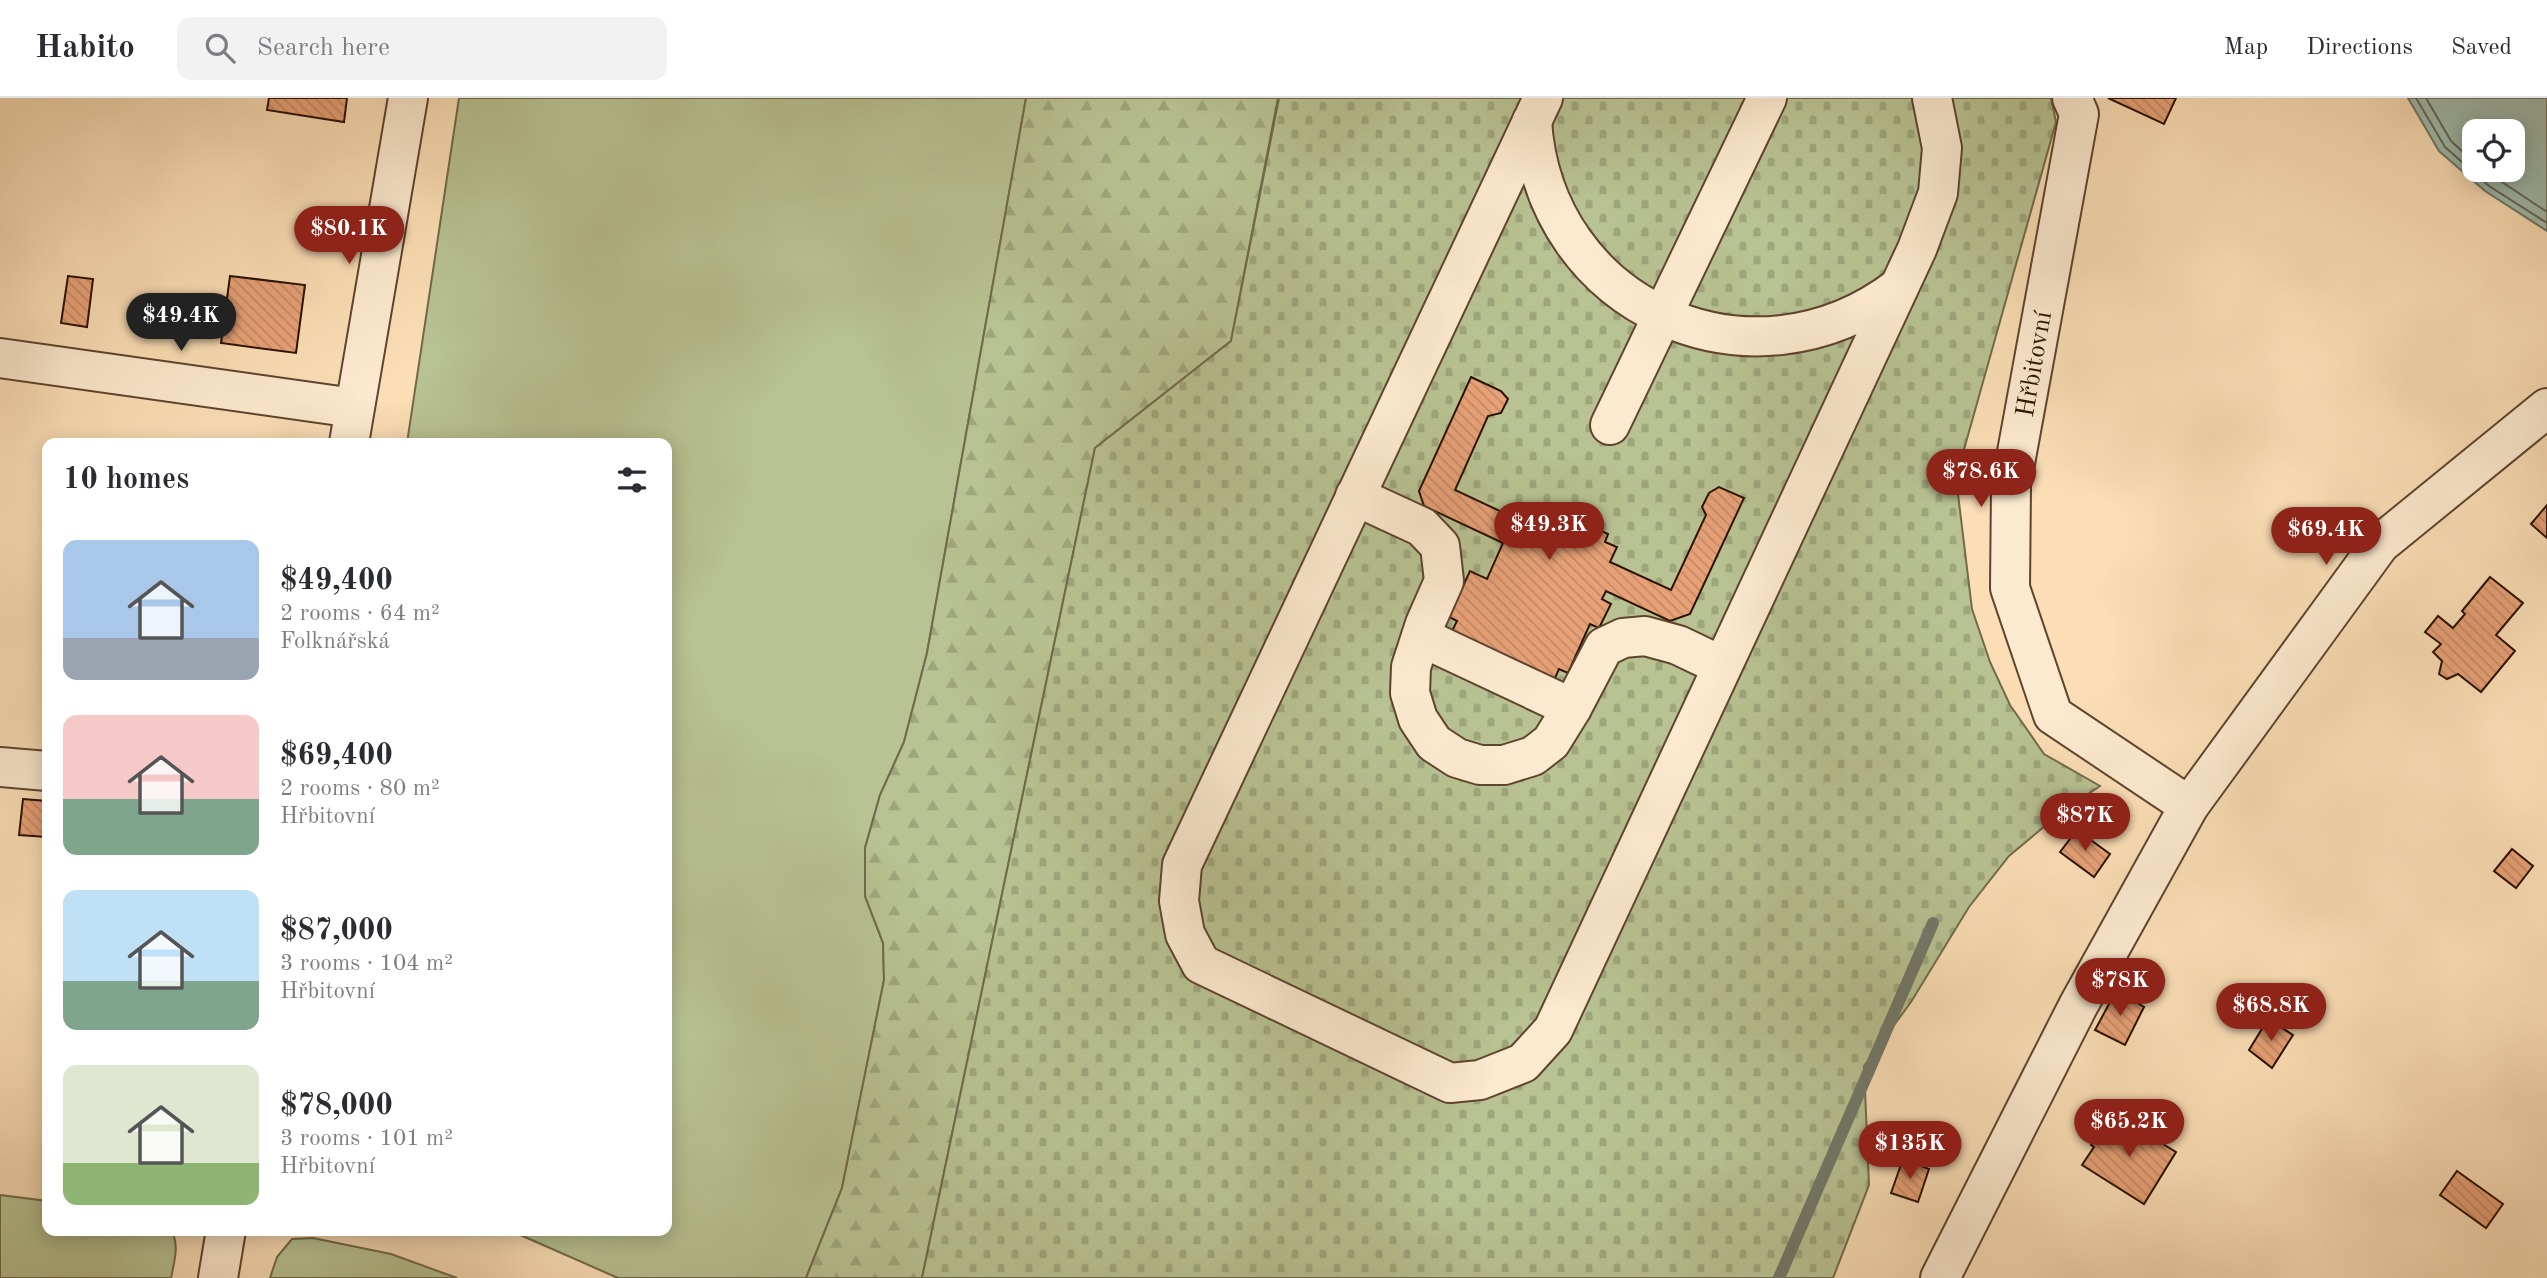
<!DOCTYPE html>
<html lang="en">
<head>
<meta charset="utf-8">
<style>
  body { margin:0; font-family:"Old Standard TT",serif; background:#f2f2f3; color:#2b2b33; height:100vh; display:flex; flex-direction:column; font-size:26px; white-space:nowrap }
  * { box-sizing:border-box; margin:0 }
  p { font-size:23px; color:#7c7c81 }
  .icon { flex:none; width:38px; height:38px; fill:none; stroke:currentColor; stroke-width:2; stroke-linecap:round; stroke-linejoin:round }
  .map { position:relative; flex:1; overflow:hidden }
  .side { position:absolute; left:42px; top:340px; width:630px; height:798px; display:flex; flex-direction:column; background:#fff; border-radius:14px; box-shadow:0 4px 18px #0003 }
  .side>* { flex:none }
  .buttons { position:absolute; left:2462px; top:21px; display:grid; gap:14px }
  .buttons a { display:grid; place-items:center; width:63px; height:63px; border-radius:14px; background:#fff; box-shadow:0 4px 18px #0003; font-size:35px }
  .price { position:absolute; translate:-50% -60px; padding:0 16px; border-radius:24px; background:#8f2418; color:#fff; font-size:23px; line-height:46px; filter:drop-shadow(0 2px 4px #0008) }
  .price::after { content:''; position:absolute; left:50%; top:42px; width:21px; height:16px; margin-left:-10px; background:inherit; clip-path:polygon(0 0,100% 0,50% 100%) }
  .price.active { background:#222; color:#fff }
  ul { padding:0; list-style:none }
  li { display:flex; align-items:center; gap:21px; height:175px; padding:0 21px }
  li span { display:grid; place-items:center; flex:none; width:196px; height:140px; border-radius:14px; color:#555 }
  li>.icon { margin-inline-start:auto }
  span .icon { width:84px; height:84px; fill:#fffc; stroke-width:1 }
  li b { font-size:30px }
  h2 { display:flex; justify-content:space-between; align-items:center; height:84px; padding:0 21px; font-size:30px }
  header { display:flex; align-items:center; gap:42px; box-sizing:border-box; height:98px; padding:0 35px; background:#fff; border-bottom:2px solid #e1e1e2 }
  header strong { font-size:33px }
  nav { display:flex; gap:38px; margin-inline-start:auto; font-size:24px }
  .search { width:490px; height:63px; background:#f2f2f3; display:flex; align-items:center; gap:18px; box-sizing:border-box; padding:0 24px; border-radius:14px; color:#7c7c81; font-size:26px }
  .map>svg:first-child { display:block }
  .green { fill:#b8c292; stroke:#726a4a; stroke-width:2 }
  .forest { fill:url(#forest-firs); stroke:#726a4a; stroke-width:2 }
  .cemetery { fill:url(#cemetery-stones); stroke:#726a4a; stroke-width:2 }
  .water { fill:#9fbcae; stroke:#717869; stroke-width:2; fill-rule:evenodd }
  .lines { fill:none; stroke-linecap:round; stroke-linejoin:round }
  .shore { stroke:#656658; stroke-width:2 }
  .stream { stroke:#717869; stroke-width:12 }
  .building { fill:url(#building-back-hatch); stroke:#2b1101; stroke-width:2 }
  .minor-casing { stroke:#5f442e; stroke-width:42 }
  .minor { stroke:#fcead0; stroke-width:38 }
  .labels { text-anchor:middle; stroke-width:5; stroke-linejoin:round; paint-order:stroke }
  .street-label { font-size:26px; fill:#2b1101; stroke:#fcead0 }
</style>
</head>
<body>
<header>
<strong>Habito</strong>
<div class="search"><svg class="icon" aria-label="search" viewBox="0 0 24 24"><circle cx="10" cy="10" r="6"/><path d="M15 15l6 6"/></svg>Search here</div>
<nav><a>Map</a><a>Directions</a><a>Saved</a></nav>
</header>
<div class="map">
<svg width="2547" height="1180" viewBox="0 0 2547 1180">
  <defs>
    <pattern id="forest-firs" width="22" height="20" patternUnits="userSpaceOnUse" patternTransform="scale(1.75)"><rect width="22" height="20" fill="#b8c292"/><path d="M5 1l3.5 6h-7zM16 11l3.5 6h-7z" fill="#9ea67c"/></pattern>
    <pattern id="cemetery-stones" width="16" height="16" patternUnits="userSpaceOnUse" patternTransform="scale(1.75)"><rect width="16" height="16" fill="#b8c292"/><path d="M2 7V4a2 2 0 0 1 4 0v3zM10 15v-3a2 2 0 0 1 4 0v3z" fill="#9ea67c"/></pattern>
    <pattern id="building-back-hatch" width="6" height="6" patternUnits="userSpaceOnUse" patternTransform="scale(1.75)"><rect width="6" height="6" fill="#e7a177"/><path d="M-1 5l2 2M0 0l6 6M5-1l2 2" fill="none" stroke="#c68a65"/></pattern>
  </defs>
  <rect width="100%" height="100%" fill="#fbdeb6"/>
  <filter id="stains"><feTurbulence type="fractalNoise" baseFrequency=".00286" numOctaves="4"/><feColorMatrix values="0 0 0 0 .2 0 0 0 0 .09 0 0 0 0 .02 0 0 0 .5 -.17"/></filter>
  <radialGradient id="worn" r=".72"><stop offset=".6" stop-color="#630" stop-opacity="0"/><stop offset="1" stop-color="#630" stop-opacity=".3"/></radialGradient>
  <g class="green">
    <path d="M 459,0 L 1026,0 L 927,555 L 904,644 L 880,697 L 865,750 L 865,798 L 883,845 L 884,882 L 842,1090 L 806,1180 L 618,1180 L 509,1132 L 667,1132 L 667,345 L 407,345 Z"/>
    <path d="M 0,1097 L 47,1103 L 47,1132 L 171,1132 C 180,1147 174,1164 171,1180 L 0,1180 Z"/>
    <path d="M 313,1140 L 391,1156 L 457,1180 L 270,1180 L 277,1159 L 292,1141 Z"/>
  </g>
  <path class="forest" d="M 1026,0 L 1278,0 L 1231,243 L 1095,350 L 922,1180 L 806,1180 L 842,1090 L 884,882 L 883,845 L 865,798 L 865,750 L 880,697 L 904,644 L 927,555 Z"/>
  <path class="cemetery" d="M 1279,0 L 2051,0 L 2056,24 L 1956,380 L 1972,511 L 1990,564 L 2010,607 L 2044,656 L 2100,688 L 2064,712 L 2009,758 L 1969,809 L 1911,904 L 1864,968 L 1869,1087 L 1833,1180 L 922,1180 L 1095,350 L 1231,243 Z"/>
  <path class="water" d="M 2408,0 L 2547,0 L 2547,133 L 2485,93 L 2439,53 ZM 2474,33 L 2513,33 L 2513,72 L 2474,72 Z"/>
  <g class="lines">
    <g class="shore">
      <path d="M 2416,0 L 2445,49 L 2489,88 L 2547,125"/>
      <path d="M 2426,0 L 2451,43 L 2474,64"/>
      <path d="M 2484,72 L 2547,114"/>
    </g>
    <path class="stream" d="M 1779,1180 L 1933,825"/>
  </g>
  <g class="building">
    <path d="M 269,0 L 347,0 L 344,24 L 267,12 Z"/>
    <path d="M 2108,0 L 2176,0 L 2164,26 Z"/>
    <path d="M 68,178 L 93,181 L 87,229 L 61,225 Z"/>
    <path d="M 230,178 L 305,187 L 296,255 L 221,245 Z"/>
    <path d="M 1471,279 L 1501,293 L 1508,301 L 1501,315 L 1488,318 L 1455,392 L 1519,422 L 1526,407 L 1543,415 L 1547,407 L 1608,436 L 1605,444 L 1617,449 L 1610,464 L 1671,492 L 1706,417 L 1702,409 L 1709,395 L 1719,389 L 1744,400 L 1690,516 L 1670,523 L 1606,493 L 1602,501 L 1611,506 L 1599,530 L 1590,526 L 1568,575 L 1559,571 L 1552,587 L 1449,539 L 1457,523 L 1449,519 L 1470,473 L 1487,481 L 1503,445 L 1424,408 L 1419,393 Z"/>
    <path d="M 2547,407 L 2547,440 L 2531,426 Z"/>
    <path d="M 2490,479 L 2523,505 L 2496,537 L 2515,553 L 2481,594 L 2458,576 L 2447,581 L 2439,576 L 2442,563 L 2433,554 L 2441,546 L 2425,534 L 2438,518 L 2453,530 L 2465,516 L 2462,513 Z"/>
    <path d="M 23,701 L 47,703 L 47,739 L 19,737 Z"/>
    <path d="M 2077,732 L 2110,756 L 2094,779 L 2060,754 Z"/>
    <path d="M 2512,751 L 2533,768 L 2516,790 L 2494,773 Z"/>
    <path d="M 2116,893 L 2144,909 L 2125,947 L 2095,932 Z"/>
    <path d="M 2268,921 L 2293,937 L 2272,970 L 2249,952 Z"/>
    <path d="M 2114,1016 L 2176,1054 L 2144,1106 L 2082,1067 L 2094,1049 L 2091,1047 L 2101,1033 L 2103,1034 Z"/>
    <path d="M 1903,1061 L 1929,1071 L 1918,1104 L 1891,1095 Z"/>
    <path d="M 2457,1073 L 2503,1106 L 2486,1130 L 2440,1097 Z"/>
  </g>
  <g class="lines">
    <g class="minor-casing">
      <g id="minor">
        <path d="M 1543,0 L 1182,767 L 1179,803 L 1185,836 L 1201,866 L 1450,985 L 1480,982 L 1523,965 L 1553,932 L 1917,151 L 1938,95 L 1942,50 L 1932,0"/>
        <path d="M 2072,0 L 2079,16 L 2011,387 L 2010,490 L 2053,617 L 2189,708"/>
        <path d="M 1532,23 C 1544,210 1751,302 1899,189"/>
        <path d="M 0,260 L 354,310"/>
        <path d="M 1610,327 L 1767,0"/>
        <path d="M 349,345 L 408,0"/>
        <path d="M 1355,398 L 1422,429 L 1440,448 L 1444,483 L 1425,526 L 1411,569 L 1410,595 L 1418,621 L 1434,645 L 1457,660 L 1480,667 L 1504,667 L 1533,658 L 1551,644 L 1572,610 L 1604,549 L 1623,540 L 1645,538 L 1678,547 L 1722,568"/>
        <path d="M 1421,539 L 1572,610"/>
        <path d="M 0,669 L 47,673"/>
        <path d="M 218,1180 L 226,1132"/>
        <path d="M 1940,1180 L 2078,908 L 2189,708 L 2380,446 L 2547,310"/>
      </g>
    </g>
    <use href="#minor" class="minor"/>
  </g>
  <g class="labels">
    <g class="street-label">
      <text transform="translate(2033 266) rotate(-80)" y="9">Hřbitovní</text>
    </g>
  </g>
  <rect width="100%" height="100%" filter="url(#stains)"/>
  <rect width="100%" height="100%" fill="url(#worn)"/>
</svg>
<div class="buttons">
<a><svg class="icon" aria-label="locate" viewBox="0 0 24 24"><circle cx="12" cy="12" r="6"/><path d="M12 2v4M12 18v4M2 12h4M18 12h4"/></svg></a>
</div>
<b class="price" style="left:349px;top:168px">$80.1K</b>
<b class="price active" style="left:181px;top:255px">$49.4K</b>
<b class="price" style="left:1981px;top:411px">$78.6K</b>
<b class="price" style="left:1549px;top:464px">$49.3K</b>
<b class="price" style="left:2326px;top:469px">$69.4K</b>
<b class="price" style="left:2085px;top:755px">$87K</b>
<b class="price" style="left:2120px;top:920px">$78K</b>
<b class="price" style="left:2271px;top:945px">$68.8K</b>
<b class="price" style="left:2129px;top:1061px">$65.2K</b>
<b class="price" style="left:1910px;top:1083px">$135K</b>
<section class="side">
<h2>10 homes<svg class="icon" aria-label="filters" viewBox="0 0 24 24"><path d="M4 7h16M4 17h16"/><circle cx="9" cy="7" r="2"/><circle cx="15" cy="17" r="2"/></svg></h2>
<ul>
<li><span style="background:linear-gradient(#a9c7e8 70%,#9aa5b1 0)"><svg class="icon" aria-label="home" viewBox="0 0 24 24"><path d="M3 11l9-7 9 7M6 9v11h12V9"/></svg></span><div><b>$49,400</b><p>2 rooms · 64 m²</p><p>Folknářská</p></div></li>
<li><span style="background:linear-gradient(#f6c9c9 60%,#7fa58c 0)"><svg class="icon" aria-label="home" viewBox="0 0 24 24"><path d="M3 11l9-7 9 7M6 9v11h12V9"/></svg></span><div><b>$69,400</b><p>2 rooms · 80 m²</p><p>Hřbitovní</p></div></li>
<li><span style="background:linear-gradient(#bfe0f5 65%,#7fa58c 0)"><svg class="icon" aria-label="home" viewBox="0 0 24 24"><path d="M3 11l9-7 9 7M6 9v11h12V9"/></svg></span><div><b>$87,000</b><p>3 rooms · 104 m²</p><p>Hřbitovní</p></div></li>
<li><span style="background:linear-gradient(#dfe7d0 70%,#8fb573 0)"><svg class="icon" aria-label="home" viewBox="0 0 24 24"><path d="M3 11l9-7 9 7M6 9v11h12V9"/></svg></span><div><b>$78,000</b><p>3 rooms · 101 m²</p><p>Hřbitovní</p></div></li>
</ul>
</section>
</div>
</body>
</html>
